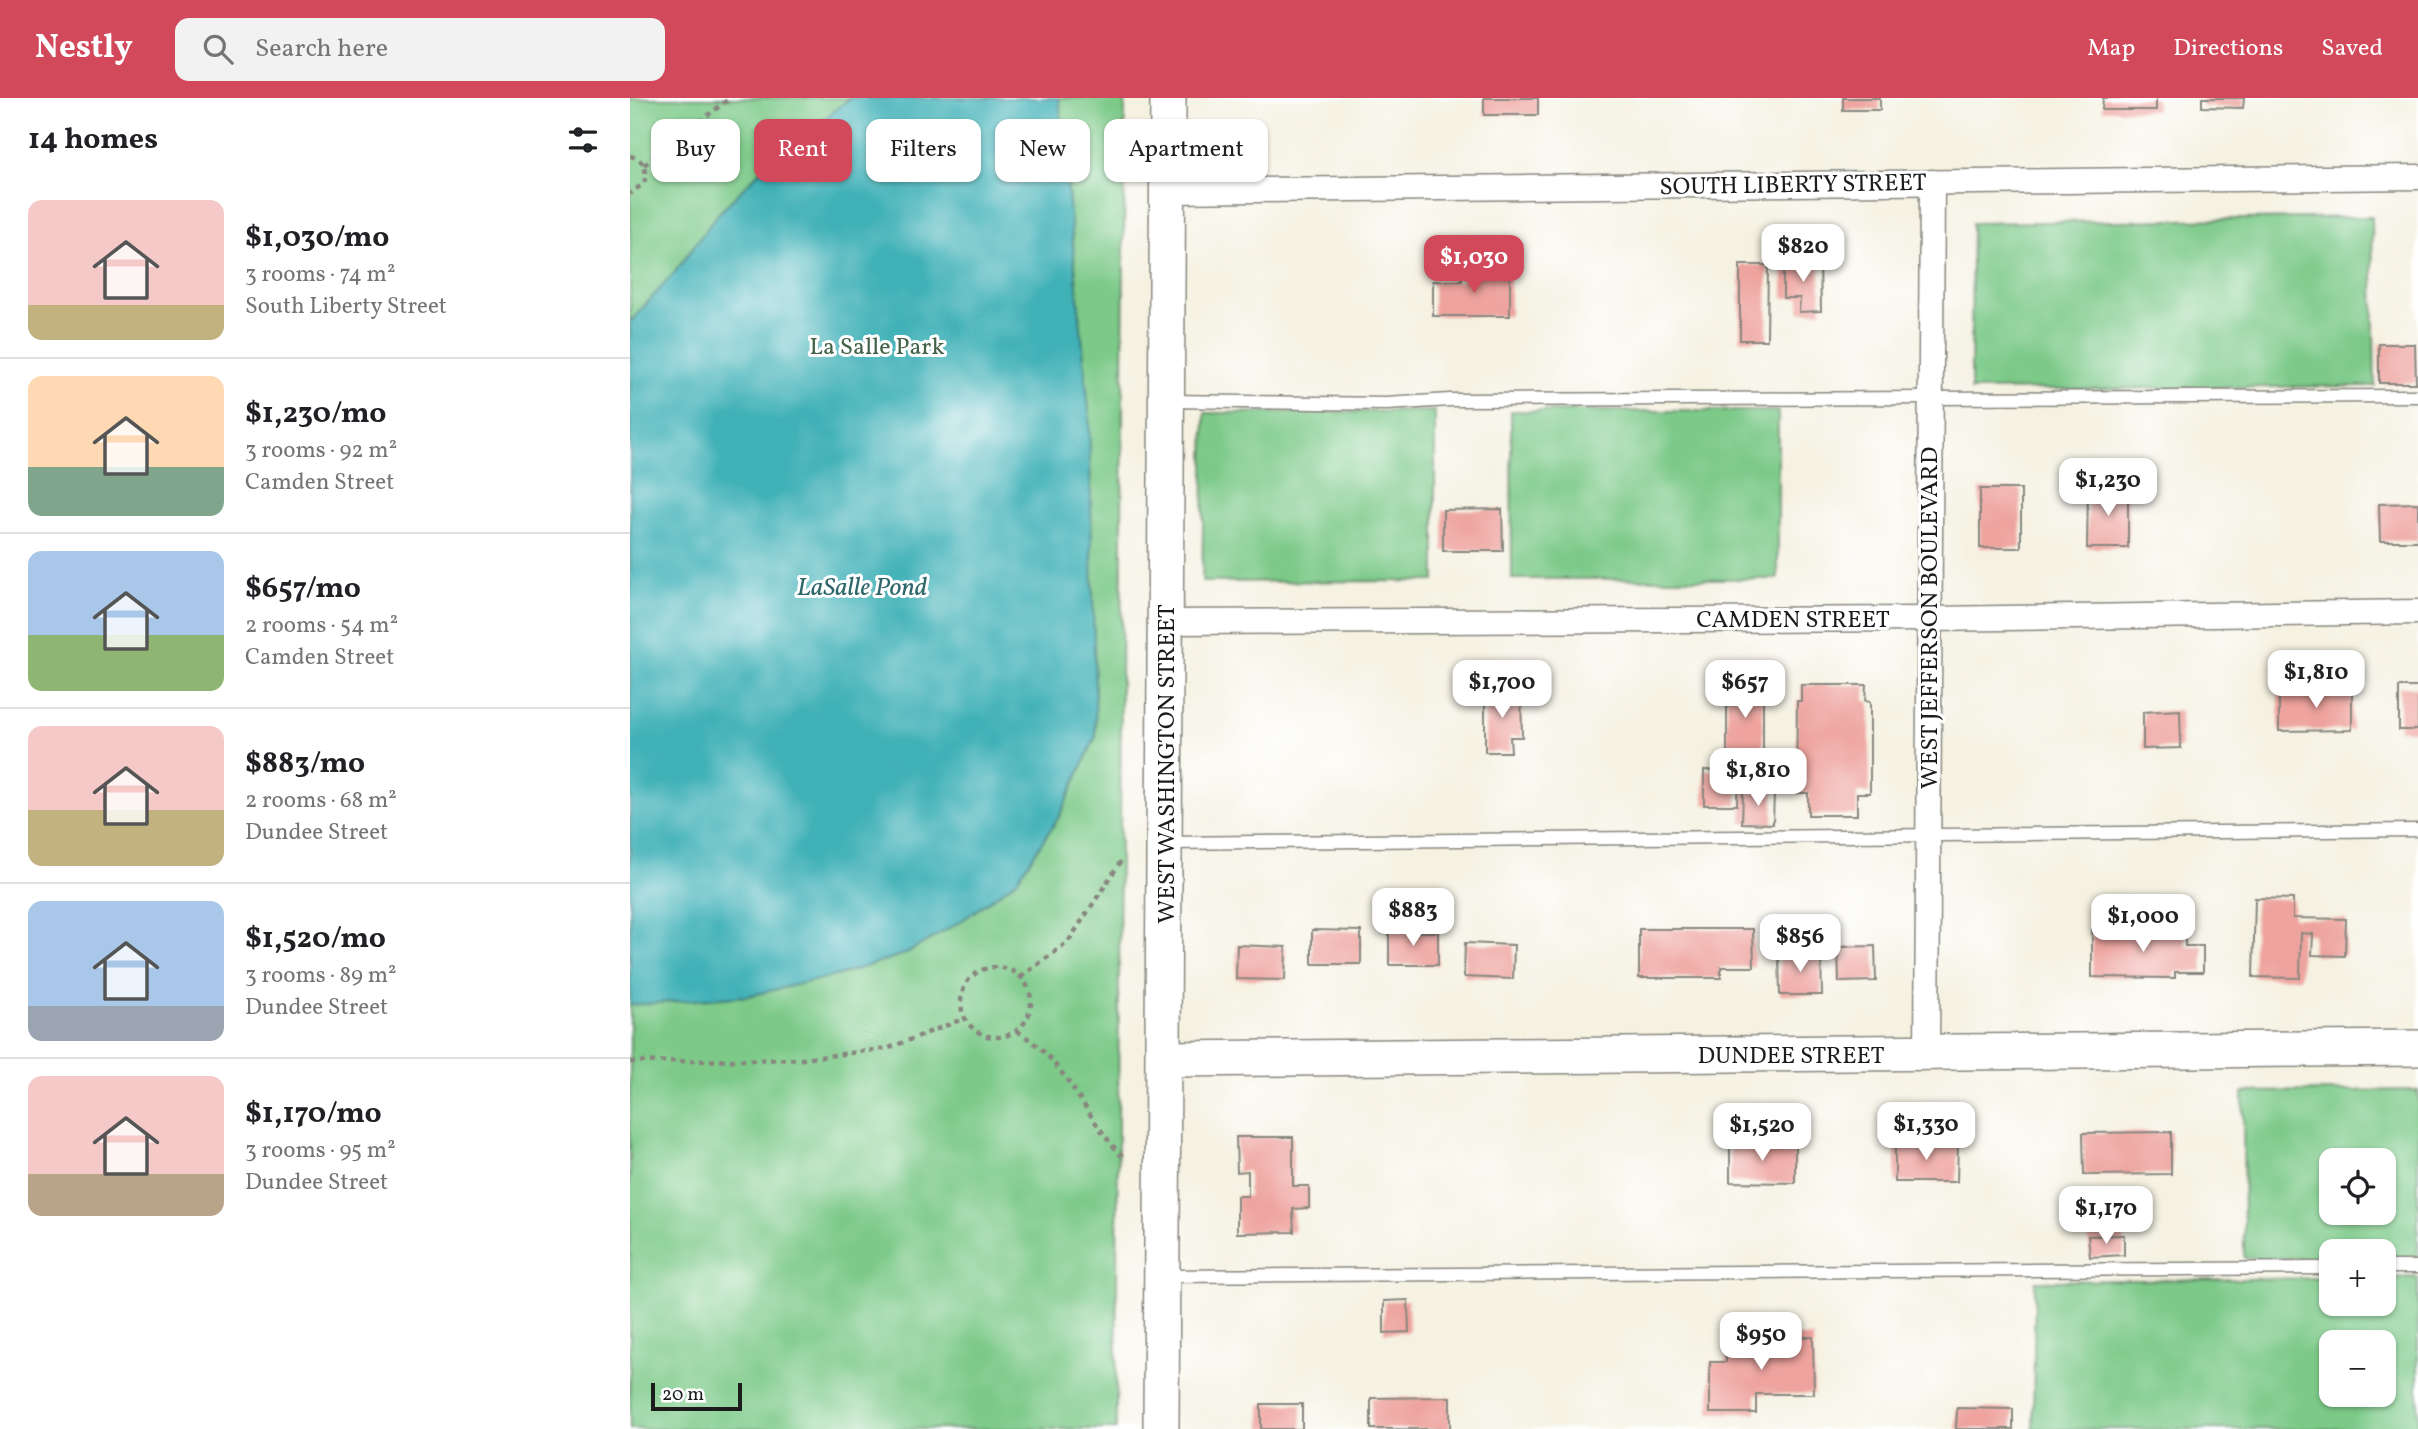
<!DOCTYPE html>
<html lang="en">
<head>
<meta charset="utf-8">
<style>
  body { margin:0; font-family:Vollkorn,serif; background:#f2f2f2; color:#202124; height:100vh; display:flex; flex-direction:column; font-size:26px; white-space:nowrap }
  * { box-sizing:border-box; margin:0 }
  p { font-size:23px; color:#757577 }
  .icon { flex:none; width:38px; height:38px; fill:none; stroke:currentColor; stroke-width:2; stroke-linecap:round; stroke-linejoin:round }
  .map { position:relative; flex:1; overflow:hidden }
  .sheet { display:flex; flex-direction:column; background:#fff; width:630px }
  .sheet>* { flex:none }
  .guide { position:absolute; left:21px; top:21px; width:665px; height:63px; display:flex; gap:14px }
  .controls { position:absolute; left:1689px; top:1050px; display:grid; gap:14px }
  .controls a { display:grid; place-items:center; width:77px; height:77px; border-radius:14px; background:#fff; box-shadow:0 2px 5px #0004; font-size:35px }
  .scale { position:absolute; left:21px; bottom:18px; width:91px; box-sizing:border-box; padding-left:7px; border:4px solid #1c1c1c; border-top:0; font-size:19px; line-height:24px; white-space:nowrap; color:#1c1c1c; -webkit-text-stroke:5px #fff; paint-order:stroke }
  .price { position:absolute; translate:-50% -60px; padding:0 16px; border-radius:14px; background:#fff; color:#222; font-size:23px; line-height:46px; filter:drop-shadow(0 2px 4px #0008) }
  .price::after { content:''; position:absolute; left:50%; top:42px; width:21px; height:16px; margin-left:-10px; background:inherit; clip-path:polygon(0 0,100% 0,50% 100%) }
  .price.on { background:#d1495b; color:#fff }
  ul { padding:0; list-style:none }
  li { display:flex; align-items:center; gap:21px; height:175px; padding:0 28px }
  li+li { border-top:2px solid #e0e0e0 }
  li span { display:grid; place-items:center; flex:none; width:196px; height:140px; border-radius:14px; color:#555 }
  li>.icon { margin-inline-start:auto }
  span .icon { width:84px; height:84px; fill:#fffc; stroke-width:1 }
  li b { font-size:30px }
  h2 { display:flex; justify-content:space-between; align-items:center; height:84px; padding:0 28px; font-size:30px }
  .tag { padding:0 24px; border-radius:14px; background:#fff; box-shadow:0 2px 5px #0004; font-size:24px; line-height:63px }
  .tag.on { background:#d1495b; color:#fff }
  header { display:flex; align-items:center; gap:42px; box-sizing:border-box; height:98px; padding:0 35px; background:#d1495b; color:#fff }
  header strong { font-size:33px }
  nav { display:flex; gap:38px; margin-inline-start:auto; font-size:24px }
  .search { width:490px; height:63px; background:#f2f2f2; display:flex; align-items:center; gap:18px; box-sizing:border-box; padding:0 24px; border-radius:14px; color:#757577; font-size:26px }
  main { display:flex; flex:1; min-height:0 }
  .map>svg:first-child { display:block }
  .green { fill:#7cc988; stroke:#4c7252; stroke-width:2; fill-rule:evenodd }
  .water { fill:#40b1b7; stroke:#2e666a; stroke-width:2 }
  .building { fill:#eea39e }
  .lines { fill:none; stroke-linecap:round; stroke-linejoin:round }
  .lane-casing { stroke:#88877f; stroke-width:15 }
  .street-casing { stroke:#88877f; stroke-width:27 }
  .secondary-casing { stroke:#88877f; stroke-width:38 }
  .path { stroke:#88877f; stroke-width:4.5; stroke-dasharray:5 5; stroke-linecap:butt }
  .lane { stroke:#fff; stroke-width:12 }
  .street { stroke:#fff; stroke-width:24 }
  .secondary { stroke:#fff; stroke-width:35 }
  .labels { text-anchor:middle; stroke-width:6; stroke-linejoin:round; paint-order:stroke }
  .street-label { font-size:24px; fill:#1c1c1c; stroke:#fff }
  .park-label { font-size:24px; fill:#426147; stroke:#fff }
  .water-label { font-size:26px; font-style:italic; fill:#2e666a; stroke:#fff }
</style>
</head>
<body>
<header>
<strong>Nestly</strong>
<div class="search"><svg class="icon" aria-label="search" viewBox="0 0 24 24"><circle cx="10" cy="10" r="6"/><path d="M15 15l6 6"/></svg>Search here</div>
<nav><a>Map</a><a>Directions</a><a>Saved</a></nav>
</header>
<main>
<section class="sheet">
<h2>14 homes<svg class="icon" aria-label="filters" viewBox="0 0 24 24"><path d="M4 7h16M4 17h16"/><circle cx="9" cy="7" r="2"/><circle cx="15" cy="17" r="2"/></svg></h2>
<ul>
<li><span style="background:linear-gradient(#f6c9c9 75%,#c2b280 0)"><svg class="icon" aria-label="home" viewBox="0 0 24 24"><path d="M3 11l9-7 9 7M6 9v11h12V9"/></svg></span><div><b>$1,030/mo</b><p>3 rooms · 74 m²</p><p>South Liberty Street</p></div></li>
<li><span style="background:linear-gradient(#ffd9b3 65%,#7fa58c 0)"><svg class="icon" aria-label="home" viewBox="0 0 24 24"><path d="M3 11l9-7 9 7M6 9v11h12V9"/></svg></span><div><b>$1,230/mo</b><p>3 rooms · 92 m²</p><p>Camden Street</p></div></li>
<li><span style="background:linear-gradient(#a9c7e8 60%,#8fb573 0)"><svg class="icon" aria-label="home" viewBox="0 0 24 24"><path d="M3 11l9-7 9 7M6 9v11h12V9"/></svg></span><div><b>$657/mo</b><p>2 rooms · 54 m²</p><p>Camden Street</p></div></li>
<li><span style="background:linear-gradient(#f6c9c9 60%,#c2b280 0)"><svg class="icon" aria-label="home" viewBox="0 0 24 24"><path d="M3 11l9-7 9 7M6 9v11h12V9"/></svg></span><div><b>$883/mo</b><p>2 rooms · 68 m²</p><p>Dundee Street</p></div></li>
<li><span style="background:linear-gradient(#a9c7e8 75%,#9aa5b1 0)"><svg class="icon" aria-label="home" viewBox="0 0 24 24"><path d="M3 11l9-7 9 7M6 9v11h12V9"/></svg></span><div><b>$1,520/mo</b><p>3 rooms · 89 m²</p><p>Dundee Street</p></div></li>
<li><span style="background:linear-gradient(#f6c9c9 70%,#b9a48a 0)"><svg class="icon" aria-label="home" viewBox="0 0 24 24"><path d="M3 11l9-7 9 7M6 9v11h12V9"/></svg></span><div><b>$1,170/mo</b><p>3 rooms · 95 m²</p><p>Dundee Street</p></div></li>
</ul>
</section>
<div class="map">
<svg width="1788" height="1331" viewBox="0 0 1788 1331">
  <rect width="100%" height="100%" fill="#fff"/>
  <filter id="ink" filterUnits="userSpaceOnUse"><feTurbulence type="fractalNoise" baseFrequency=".0143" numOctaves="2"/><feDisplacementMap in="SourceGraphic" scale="14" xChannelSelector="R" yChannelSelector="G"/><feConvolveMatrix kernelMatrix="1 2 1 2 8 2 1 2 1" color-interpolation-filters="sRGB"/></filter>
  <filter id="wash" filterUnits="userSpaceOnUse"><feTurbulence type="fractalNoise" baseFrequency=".00686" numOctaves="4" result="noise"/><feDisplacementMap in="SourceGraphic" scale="28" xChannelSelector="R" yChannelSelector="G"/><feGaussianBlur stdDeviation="1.57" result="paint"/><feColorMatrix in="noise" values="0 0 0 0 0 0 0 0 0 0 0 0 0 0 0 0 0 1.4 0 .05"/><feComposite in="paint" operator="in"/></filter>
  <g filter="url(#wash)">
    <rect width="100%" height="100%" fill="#f5f2e2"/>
    <g class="green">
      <path d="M 0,0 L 495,0 L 486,1331 L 0,1331 Z"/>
      <path d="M 1742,119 L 1745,288 L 1341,292 L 1342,125 Z"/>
      <path d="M 805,313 L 805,483 L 572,484 L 575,315 Z"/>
      <path d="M 881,313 L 1148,313 L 1148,481 L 882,481 Z"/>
      <path d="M 1788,992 L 1788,1162 L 1754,1161 L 1754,1153 L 1701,1153 L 1701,1161 L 1614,1160 L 1613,994 ZM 1701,1062 L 1754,1062 L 1754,1115 L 1701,1115 Z"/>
      <path d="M 1788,1179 L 1788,1331 L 1403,1331 L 1405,1183 L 1701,1180 L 1701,1206 L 1754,1206 L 1754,1180 ZM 1701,1244 L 1754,1244 L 1754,1297 L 1701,1297 Z"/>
    </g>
    <path class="water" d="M 220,0 L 429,0 L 459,313 L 466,638 L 429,719 L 386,783 L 330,824 L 275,856 L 209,877 L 118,898 L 0,907 L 0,224 L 44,175 L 87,117 L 140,63 Z"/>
    <g id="blocks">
      <g class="building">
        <rect x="854" y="0" width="54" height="17"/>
        <rect x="1213" y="0" width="37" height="12"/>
        <path d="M 1473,0 L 1526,0 L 1526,12 L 1472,12 Z"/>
        <path d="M 1572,0 L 1614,0 L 1613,10 L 1572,9 Z"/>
        <path d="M 1190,162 L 1191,213 L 1169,214 L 1170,200 L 1153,200 L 1153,163 Z"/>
        <path d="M 1110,167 L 1138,167 L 1137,242 L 1110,242 Z"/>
        <path d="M 832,174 L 880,174 L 880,218 L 803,218 L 803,183 L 832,183 Z"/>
        <path d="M 1749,246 L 1785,246 L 1786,285 L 1749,285 Z"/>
        <path d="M 1458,390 L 1498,390 L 1498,450 L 1457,450 Z"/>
        <rect x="1350" y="391" width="41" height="59"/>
        <path d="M 1788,405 L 1788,443 L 1750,443 L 1749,406 Z"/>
        <path d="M 872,411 L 873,453 L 813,453 L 813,412 Z"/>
        <rect x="1097" y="583" width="36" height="78"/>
        <path d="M 1171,587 L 1236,587 L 1235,603 L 1240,604 L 1240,695 L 1227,695 L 1227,717 L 1178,717 L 1178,695 L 1166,695 L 1167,603 L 1171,603 Z"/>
        <rect x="1769" y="589" width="19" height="43"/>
        <path d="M 1722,591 L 1722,632 L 1649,633 L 1649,592 Z"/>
        <path d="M 855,594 L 891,594 L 892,639 L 880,639 L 881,654 L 855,654 Z"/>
        <path d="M 1550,612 L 1551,650 L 1513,651 L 1513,614 Z"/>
        <path d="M 1074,672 L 1108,673 L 1107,707 L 1074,707 Z"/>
        <path d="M 1113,694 L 1144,694 L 1143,726 L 1112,725 Z"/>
        <path d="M 1625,800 L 1663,801 L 1663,820 L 1716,821 L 1715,858 L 1682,857 L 1683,836 L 1671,835 L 1670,880 L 1623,879 Z"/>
        <path d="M 1009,831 L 1123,831 L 1124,869 L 1091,869 L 1091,880 L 1009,880 Z"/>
        <path d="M 1462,831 L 1555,831 L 1555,848 L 1573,848 L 1573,874 L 1545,874 L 1545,880 L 1462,879 Z"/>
        <path d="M 682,832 L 731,833 L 731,866 L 682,866 Z"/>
        <path d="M 759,833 L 808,834 L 808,867 L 759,867 Z"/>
        <path d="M 835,845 L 884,847 L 883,881 L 834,879 Z"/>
        <path d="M 607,847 L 656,849 L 655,882 L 606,881 Z"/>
        <path d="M 1245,848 L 1246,883 L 1209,884 L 1208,849 Z"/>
        <path d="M 1149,856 L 1191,856 L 1192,897 L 1150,897 Z"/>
        <path d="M 1541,1034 L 1541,1076 L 1454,1077 L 1453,1035 Z"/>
        <path d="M 606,1039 L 663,1039 L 663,1088 L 679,1088 L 679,1110 L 663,1111 L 664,1134 L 607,1135 L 607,1098 L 618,1098 L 618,1073 L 607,1074 Z"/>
        <path d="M 1265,1044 L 1328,1044 L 1327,1084 L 1265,1084 Z"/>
        <path d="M 1100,1045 L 1165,1046 L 1165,1085 L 1100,1084 Z"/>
        <path d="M 1494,1137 L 1494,1157 L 1460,1159 L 1458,1138 Z"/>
        <path d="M 778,1202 L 779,1234 L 754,1235 L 754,1203 Z"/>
        <path d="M 1096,1239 L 1183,1239 L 1184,1296 L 1126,1296 L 1126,1315 L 1080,1315 L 1080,1264 L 1096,1264 Z"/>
        <path d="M 820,1299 L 820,1331 L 741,1331 L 741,1300 Z"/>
        <rect x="631" y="1306" width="41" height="25"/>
        <path d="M 1327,1310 L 1383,1311 L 1383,1331 L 1326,1331 Z"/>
      </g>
    </g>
  </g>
  <g filter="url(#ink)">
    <use href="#blocks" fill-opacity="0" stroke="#88877f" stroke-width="2"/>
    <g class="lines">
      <g class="lane-casing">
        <g id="lane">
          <path d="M 539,303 L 756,306 L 820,302 L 1788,298"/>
          <path d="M 536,745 L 1788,732"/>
          <path d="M 1754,1169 L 1788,1169"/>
          <path d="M 533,1178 L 1701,1170"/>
        </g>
      </g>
      <g class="street-casing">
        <g id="street">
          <path d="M 538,93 L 1788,79"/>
          <path d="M 537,524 L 1299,521 L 1788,514"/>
          <path d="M 1297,956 L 1302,84"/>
        </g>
      </g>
      <g class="secondary-casing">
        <g id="secondary">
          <path d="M 534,961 L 1788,950"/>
          <path d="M 531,1331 L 538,0"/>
        </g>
      </g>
      <g class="path">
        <path d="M 0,58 C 14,61 18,72 14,85 L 0,96"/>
        <path d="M 14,67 L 100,0"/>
        <circle cx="366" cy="904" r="35"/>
        <path d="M 391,879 L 438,844 L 493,760"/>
        <path d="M 387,933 C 436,962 454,1018 492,1058"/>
        <path d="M 0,964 L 173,961 L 259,950 L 335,920"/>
      </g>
      <use href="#lane" class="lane"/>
      <use href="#street" class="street"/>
      <use href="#secondary" class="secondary"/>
    </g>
  </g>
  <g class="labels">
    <g class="street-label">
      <text transform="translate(1163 86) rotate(-1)" y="8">SOUTH LIBERTY STREET</text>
      <text transform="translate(1299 520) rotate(-90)" y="8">WEST JEFFERSON BOULEVARD</text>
      <text x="1163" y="529">CAMDEN STREET</text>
      <text transform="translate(536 666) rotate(-90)" y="8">WEST WASHINGTON STREET</text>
      <text x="1161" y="965">DUNDEE STREET</text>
    </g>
    <g class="park-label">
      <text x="247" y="256">La Salle Park</text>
    </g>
    <g class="water-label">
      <text x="232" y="497">LaSalle Pond</text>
    </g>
  </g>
</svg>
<div class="controls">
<a><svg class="icon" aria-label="locate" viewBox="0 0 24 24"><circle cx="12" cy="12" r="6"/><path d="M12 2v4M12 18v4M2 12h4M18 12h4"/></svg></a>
<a>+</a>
<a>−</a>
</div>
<div class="scale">20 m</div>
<b class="price" style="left:1173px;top:186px">$820</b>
<b class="price on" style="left:844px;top:197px">$1,030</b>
<b class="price" style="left:1478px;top:420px">$1,230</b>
<b class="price" style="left:1686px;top:612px">$1,810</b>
<b class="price" style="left:872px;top:622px">$1,700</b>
<b class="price" style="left:1115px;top:622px">$657</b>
<b class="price" style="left:1128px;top:710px">$1,810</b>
<b class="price" style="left:783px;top:850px">$883</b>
<b class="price" style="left:1513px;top:856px">$1,000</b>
<b class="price" style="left:1170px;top:876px">$856</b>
<b class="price" style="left:1296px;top:1064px">$1,330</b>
<b class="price" style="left:1132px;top:1065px">$1,520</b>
<b class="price" style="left:1476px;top:1148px">$1,170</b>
<b class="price" style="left:1131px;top:1274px">$950</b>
<div class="guide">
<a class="tag">Buy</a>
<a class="tag on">Rent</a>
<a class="tag">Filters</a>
<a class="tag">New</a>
<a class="tag">Apartment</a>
</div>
</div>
</main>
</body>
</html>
